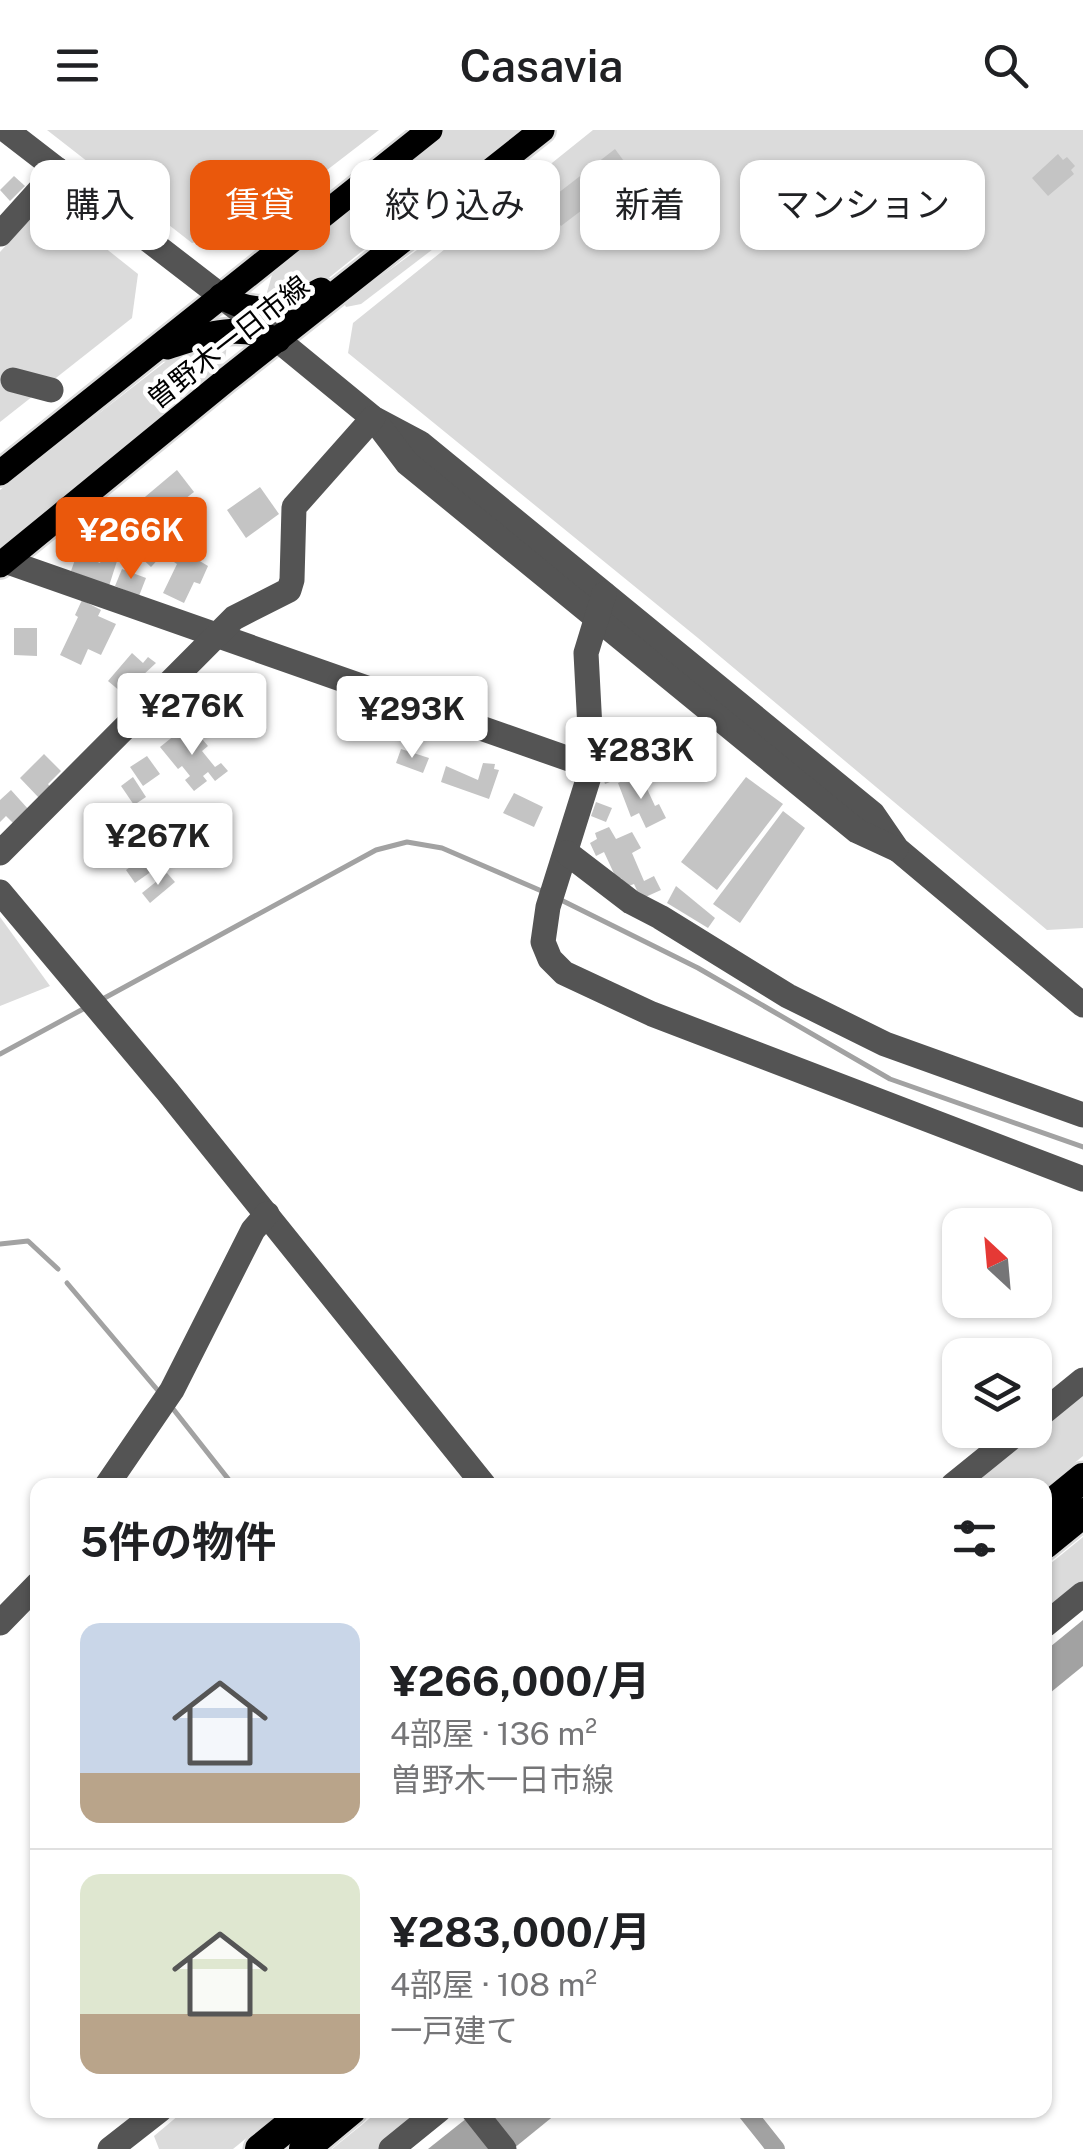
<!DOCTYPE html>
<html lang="ja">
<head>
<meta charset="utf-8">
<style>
  body { margin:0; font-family:"Public Sans","Noto Sans JP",sans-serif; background:#f6f6f6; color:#202124; height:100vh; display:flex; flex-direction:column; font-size:38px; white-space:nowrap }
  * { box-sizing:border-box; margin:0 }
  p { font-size:32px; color:#757577 }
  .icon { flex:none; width:55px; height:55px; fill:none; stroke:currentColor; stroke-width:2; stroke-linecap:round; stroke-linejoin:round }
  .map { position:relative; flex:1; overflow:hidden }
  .panel { position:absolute; left:30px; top:1348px; width:1022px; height:640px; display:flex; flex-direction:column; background:#fff; border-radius:20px; box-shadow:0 2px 8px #0004 }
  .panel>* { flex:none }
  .hud { position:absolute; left:30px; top:30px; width:1025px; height:90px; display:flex; gap:20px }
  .needle { width:65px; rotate:334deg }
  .fabs { position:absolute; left:942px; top:1078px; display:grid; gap:20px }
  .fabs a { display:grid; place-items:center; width:110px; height:110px; border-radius:20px; background:#fff; box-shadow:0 2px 8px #0004; font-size:50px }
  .price { position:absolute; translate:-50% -85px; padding:0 22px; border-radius:10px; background:#fff; color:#222; font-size:32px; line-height:65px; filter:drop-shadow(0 2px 5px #0008) }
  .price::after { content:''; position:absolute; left:50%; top:60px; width:30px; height:22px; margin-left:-15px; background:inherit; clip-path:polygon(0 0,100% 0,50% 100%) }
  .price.on { background:#ea580c; color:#fff }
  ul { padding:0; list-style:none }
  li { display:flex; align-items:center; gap:30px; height:250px; padding:0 50px }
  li+li { border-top:2px solid #e0e0e0 }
  li span { display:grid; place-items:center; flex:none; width:280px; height:200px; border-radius:20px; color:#555 }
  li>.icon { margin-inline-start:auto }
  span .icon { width:120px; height:120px; fill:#fffc; stroke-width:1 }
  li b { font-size:42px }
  h2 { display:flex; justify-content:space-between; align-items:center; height:120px; padding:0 50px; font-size:42px }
  .tag { padding:0 35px; border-radius:20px; background:#fff; box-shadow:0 2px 8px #0004; font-size:35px; line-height:90px }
  .tag.on { background:#ea580c; color:#fff }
  header { display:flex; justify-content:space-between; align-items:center; height:130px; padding:0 50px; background:#fff; font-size:45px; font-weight:600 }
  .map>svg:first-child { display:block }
  .green { fill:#dbdbdb }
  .water { fill:#a2a2a2 }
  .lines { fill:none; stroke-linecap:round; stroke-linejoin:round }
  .stream { stroke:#a2a2a2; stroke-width:5 }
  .canal { stroke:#a2a2a2; stroke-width:18 }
  .building { fill:#c4c4c4 }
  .major-casing { stroke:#dbdbdb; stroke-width:30 }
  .highway-casing { stroke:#dbdbdb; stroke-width:35 }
  .minor { stroke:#545454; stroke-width:25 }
  .major { stroke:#000; stroke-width:25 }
  .highway { stroke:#000; stroke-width:30 }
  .labels { text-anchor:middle; stroke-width:9; stroke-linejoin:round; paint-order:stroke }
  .street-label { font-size:28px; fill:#000; stroke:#fff }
</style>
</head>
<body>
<header><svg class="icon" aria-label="menu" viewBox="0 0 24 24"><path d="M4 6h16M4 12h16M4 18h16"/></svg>Casavia<svg class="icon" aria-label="search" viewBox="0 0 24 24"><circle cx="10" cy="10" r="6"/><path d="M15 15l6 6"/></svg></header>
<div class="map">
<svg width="1083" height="2019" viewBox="0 0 1083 2019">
  <rect width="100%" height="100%" fill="#fff"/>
  <g class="green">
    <path d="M 47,0 L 379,0 L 249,100 L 192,113 Z"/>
    <path d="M 444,0 L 528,0 L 441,69 L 376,110 L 316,158 L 265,169 L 272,145 L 284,128 Z"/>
    <path d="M 593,0 L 1083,0 L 1083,798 L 1047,800 L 698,508 L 348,223 L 353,193 Z"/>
    <path d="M 46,71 L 138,144 L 132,188 L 0,292 L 0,122 Z"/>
    <path d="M 468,83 L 475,87 L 361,174 L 346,177 L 344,173 Z"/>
    <path d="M 226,210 C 228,230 222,237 209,251 L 0,416 L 0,360 L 178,222 Z"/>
    <path d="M 0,787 L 50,856 L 0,876 Z"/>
    <path d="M 1083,1257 L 1083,1326 L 1045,1357 L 963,1355 Z"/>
    <path d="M 1083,1407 L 1083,1455 L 1045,1486 L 1045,1438 Z"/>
    <path d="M 185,1980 L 281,1980 L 233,2019 L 159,2019 L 154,2006 Z"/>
    <path d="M 380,1980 L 421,1980 L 380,2019 L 332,2019 Z"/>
  </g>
  <g class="water">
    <path d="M 1083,1490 L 1083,1536 L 1045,1567 L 1045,1521 Z"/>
    <path d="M 477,1980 L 561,1980 L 513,2019 L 428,2019 Z"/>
  </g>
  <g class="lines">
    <g class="stream">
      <path d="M 559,769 L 698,838 L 890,949 L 1083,1017"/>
      <path d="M 99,871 L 376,720 L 407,712 L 442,718 L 544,762"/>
      <path d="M 0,924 L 85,878"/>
      <path d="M 0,1114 L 28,1111 L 58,1139"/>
      <path d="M 67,1153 L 160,1263"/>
      <path d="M 170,1275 L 233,1355"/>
    </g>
    <path class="canal" d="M 745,1980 L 776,2019"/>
  </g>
  <g class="building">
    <path d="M 615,19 L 632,42 L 561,96 L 544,74 Z"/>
    <path d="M 1058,24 L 1063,30 L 1067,27 L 1075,36 L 1071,40 L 1074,44 L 1048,66 L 1032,48 Z"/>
    <path d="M 14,46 L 25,56 L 10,71 L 0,60 Z"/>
    <path d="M 177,340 L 194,362 L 155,392 L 139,372 Z"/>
    <path d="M 260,357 L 279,384 L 246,408 L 227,380 Z"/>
    <path d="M 149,409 L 164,423 L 151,437 L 136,423 Z"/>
    <path d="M 180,419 L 208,436 L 200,454 L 194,452 L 184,473 L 163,463 L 177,434 L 174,432 Z"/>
    <path d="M 77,424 L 100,433 L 103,426 L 117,431 L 109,456 L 71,441 Z"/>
    <path d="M 122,439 L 146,448 L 139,466 L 115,456 Z"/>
    <path d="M 82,470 L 101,480 L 98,486 L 116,494 L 101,525 L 88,519 L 81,535 L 60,525 L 78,487 L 75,485 Z"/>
    <path d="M 14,498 L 37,498 L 37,526 L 14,525 Z"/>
    <path d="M 132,523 L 143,533 L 148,527 L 156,533 L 142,546 L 145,548 L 140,555 L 133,549 L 121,562 L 108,551 Z"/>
    <path d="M 184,558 L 209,579 L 199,591 L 174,569 Z"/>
    <path d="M 185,597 L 193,606 L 197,603 L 208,616 L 202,621 L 215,637 L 221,633 L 228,641 L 215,651 L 208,642 L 203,646 L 207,651 L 194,661 L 185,650 L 190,646 L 182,636 L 178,639 L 160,617 Z"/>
    <path d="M 401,619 L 429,628 L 423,643 L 396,633 Z"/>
    <path d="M 620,622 L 629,625 L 637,641 L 605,654 L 601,641 L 608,635 L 605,630 Z"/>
    <path d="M 44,624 L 61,641 L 48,654 L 51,658 L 40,669 L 20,648 Z"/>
    <path d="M 147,626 L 160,644 L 143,656 L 130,637 Z"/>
    <path d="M 483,633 L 495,634 L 494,639 L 499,640 L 489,669 L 441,652 L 446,636 L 478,650 Z"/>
    <path d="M 634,646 L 636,651 L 642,648 L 655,676 L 659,674 L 666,688 L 646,698 L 639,683 L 631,687 L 618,653 Z"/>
    <path d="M 133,647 L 146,667 L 134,675 L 121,656 Z"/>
    <path d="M 746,647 L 783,674 L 717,760 L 681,732 Z"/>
    <path d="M 11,660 L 29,680 L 14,694 L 6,686 L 0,692 L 0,670 Z"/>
    <path d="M 514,663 L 543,677 L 534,697 L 503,683 Z"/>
    <path d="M 596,672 L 612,678 L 606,692 L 591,686 Z"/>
    <path d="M 783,681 L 805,698 L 740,793 L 713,774 Z"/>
    <path d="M 120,683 L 134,703 L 108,722 L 93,702 Z"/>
    <path d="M 609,697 L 616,709 L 632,702 L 641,718 L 632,723 L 644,751 L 654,746 L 661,760 L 641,769 L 634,754 L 626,757 L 621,748 L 617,750 L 604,722 L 596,726 L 590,713 L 597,709 L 595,703 Z"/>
    <path d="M 150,723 L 159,736 L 135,753 L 126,740 Z"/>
    <path d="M 167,743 L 175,752 L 150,773 L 142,763 Z"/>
    <path d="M 676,756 L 715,788 L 708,798 L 667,773 Z"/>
  </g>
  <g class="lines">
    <g class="major-casing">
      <g id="major">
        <path d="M 221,166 C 255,188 288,179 321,160"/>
        <path d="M 167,217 C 208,204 235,193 278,210"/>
        <path d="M 0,343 L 430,0"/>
        <path d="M 0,435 L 226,250 L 542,0"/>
      </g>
    </g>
    <g class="highway-casing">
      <g id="highway">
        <path d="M 1045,1379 L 1083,1348"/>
        <path d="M 1045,1414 L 1083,1383"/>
        <path d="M 260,2019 L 308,1980"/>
        <path d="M 304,2019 L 351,1980"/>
      </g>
    </g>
    <g class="minor">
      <path d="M 6,0 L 278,210 L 373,288 L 420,313 L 873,684 L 897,719 L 1083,875"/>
      <path d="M 0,104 L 58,40"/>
      <path d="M 13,250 L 51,260"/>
      <path d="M 379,296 L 407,333 L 857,701 L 896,719"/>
      <path d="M 5,431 L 592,637"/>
      <path d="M 604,464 L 586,523 L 592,637 L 548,777 L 543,812 L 550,829 L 564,843 L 652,884 L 1083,1049"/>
      <path d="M 0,723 L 234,488 L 289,460 L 292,450 L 294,377 L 373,288"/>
      <path d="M 567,723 L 631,772 L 660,787 L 788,866 L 885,914 L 1083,985"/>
      <path d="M 0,762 L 167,961 L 484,1355"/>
      <path d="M 1035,1289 L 1083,1250"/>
      <path d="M 107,1355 L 172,1260 L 253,1100 L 267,1084"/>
      <path d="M 953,1355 L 1021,1300"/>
      <path d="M 0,1493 L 38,1454"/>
      <path d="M 1045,1495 L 1083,1464"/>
      <path d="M 473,1980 L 504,2019"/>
      <path d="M 110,2019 L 160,1980"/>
      <path d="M 391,2019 L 439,1980"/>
    </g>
    <use href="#major" class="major"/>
    <use href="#highway" class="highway"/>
  </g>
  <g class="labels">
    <g class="street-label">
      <text transform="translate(228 212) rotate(-38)" y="10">曽野木一日市線</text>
    </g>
  </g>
</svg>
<div class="fabs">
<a><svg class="needle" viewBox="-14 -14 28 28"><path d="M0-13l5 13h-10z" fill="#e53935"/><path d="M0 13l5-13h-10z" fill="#757577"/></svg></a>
<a><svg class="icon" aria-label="layers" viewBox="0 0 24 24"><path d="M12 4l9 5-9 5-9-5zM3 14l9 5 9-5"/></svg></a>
</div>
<b class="price on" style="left:131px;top:452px">¥266K</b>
<b class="price" style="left:192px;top:628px">¥276K</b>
<b class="price" style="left:412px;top:631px">¥293K</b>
<b class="price" style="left:641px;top:672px">¥283K</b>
<b class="price" style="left:158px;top:758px">¥267K</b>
<div class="hud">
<a class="tag">購入</a>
<a class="tag on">賃貸</a>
<a class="tag">絞り込み</a>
<a class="tag">新着</a>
<a class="tag">マンション</a>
</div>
<section class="panel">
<h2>5件の物件<svg class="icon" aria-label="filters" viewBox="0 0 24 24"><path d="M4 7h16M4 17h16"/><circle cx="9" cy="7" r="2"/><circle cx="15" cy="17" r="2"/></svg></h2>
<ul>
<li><span style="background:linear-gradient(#c9d6e8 75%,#b9a48a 0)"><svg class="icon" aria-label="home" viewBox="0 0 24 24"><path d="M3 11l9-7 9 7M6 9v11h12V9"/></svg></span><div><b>¥266,000/月</b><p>4部屋 · 136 m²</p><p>曽野木一日市線</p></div></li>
<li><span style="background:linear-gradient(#dfe7d0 70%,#b9a48a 0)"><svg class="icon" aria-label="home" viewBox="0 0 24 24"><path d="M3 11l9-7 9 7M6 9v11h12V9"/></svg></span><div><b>¥283,000/月</b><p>4部屋 · 108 m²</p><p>一戸建て</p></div></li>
</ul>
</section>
</div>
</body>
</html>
